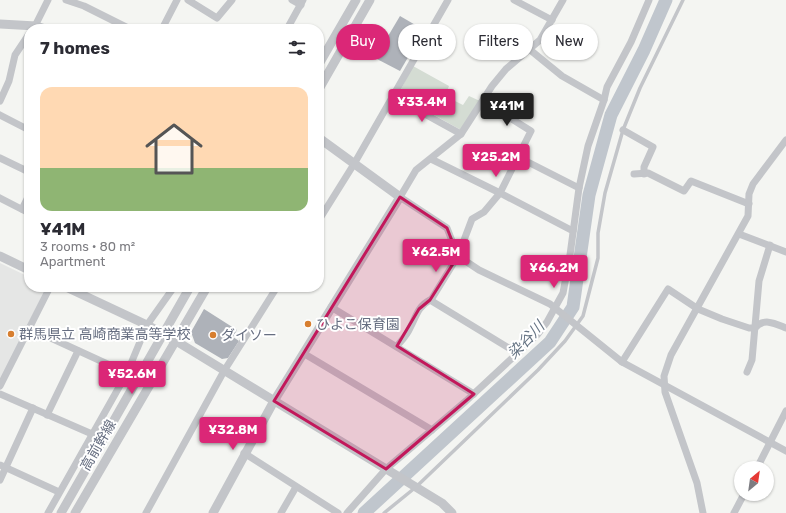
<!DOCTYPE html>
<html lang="en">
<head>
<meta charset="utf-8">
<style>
  body { margin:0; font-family:Rubik,"Noto Sans JP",sans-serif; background:#f7f7f7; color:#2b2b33; height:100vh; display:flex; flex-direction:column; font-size:15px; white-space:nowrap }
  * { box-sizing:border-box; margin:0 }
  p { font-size:13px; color:#7c7c81 }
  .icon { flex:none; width:22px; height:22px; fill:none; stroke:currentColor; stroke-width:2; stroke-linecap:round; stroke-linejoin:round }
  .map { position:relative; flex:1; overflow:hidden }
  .side { position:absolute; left:24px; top:24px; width:300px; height:268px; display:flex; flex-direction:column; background:#fff; border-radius:16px; box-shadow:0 1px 3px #0004 }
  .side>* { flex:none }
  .top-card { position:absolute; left:336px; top:24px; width:380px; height:36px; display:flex; gap:8px }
  .needle { width:26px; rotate:29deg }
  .tools { position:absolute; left:734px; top:461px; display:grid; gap:8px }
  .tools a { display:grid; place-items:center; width:40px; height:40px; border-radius:50%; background:#fff; box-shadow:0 1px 3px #0004; font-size:20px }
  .price { position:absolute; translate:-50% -34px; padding:0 9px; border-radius:4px; background:#db2777; color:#fff; font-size:13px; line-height:26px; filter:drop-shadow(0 1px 2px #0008) }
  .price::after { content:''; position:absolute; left:50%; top:24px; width:12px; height:9px; margin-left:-6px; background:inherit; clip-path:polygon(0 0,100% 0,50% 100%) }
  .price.active { background:#222; color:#fff }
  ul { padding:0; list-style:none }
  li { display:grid; align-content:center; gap:8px; height:212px; padding:0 16px }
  li span { display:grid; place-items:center; height:124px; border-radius:12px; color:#555 }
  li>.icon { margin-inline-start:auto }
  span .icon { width:72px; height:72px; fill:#fffc; stroke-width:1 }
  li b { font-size:17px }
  h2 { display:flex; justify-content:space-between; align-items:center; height:48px; padding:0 16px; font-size:17px }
  .chip { padding:0 14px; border-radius:18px; background:#fff; box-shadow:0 1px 3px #0004; font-size:14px; line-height:36px }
  .chip.active { background:#db2777; color:#fff }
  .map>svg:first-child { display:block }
  .built { fill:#e5e6e5 }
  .green { fill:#d4dcd3 }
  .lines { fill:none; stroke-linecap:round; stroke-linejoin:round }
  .river { stroke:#c0c6cd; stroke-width:13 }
  .building { fill:#aeb2b9 }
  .service { stroke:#c3c5c9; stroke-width:3.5 }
  .minor { stroke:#c3c5c9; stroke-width:7 }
  .tertiary { stroke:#c3c5c9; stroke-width:9 }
  .marked { fill:#c2185b; fill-opacity:0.2; stroke:#c2185b; stroke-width:3; stroke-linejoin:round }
  .poi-dot { fill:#d77e2f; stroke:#fff; stroke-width:1.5 }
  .labels { text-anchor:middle; stroke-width:4; stroke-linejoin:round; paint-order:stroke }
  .poi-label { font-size:14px; fill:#666e81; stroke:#fff; text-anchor:start }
  .street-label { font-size:14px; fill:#666e81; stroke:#fff }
  .water-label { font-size:15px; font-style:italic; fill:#677585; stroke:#fff }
</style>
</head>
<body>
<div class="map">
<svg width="786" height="513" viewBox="0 0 786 513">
  <rect width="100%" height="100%" fill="#f4f5f2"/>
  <path class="built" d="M 0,263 L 29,277 L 29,287 L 44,287 L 45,289 L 0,380 Z"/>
  <path class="green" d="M 413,66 L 449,86 L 445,96 L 463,105 L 469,96 L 480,101 L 461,130 L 400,96 L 399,93 Z"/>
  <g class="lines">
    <path class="river" d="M 364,513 L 550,342 L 573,307 L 589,195 L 611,115 L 644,50 L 666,0"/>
  </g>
  <g class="building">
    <path d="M 400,16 L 424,30 L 400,71 L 375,58 Z"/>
    <path d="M 204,309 L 237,330 L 233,337 L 239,341 L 228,358 L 222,359 L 195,343 L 191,332 Z"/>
  </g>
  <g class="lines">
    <path class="service" d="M 384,513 L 416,487 L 538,370 L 565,341 L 583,316 L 598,258 L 598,233 L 605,193 L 623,130 L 640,88 L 683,0"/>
    <g class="minor">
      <path d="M 66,0 L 84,6 L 130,29"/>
      <path d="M 188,0 L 217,18 L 232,0"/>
      <path d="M 292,0 L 301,5"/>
      <path d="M 514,0 L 552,20"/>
      <path d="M 563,0 L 540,40 L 506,69 L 492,86 L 461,134 L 416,170 L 400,197 L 447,228 L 458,256 L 479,270 L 550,304 L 622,362 L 786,451"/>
      <path d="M 34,28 L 48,0"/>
      <path d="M 162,29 L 177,0"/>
      <path d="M 287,29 L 303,0"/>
      <path d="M 529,49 L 562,76 L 604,100"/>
      <path d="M 392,96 L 461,134"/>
      <path d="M 0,101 L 9,81 L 15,55 L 29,34"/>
      <path d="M 0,115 L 29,130"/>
      <path d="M 623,130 L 653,147 L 644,167 L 644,174"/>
      <path d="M 518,157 L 579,188"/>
      <path d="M 0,158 L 29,172"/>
      <path d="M 431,159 L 500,193 L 531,131 L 483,101"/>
      <path d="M 634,174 L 648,173 L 684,191 L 691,181 L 749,204"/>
      <path d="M 0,198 L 29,213"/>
      <path d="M 22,209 L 29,195"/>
      <path d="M 319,220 L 354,164 L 448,0"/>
      <path d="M 739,234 L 786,252"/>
      <path d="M 431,300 L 458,256 L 472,219 L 484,212 L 500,193 L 573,231"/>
      <path d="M 331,307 L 474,394"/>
      <path d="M 29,328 L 127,373"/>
      <path d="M 397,346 C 402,340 407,335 410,328 C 416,317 418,306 430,300 L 517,353"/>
      <path d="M 303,353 L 432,430"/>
      <path d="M 622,362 L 668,289 L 698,309 L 722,319 L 749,328 L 755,328 C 764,317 776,324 786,328"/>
      <path d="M 747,372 L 752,360 L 759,281 L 770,245"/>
      <path d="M 0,386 L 50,287"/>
      <path d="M 0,394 L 92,434"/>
      <path d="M 47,415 L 78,351"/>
      <path d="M 244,453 L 338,513"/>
      <path d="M 0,465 L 59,492"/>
      <path d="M 757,468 L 786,411"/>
      <path d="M 0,480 L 33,408"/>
      <path d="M 48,513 L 127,373 L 147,325 L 174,287"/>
      <path d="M 146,513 L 224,371 L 277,287"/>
      <path d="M 281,513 L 296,487"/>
      <path d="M 347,513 L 386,469 L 466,401 L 537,335 L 547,322 L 563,293 L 570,255 L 579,188 L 588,146 L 604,100 L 607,87 L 631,42 L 649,0"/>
      <path d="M 703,513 L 697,483 L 665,392 L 664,376 L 671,355 L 748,216 L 749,194 L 753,184 L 786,140"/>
      <path d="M 734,513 L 744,494"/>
    </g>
    <g class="tertiary">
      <path d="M 0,24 L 36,26 L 45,29"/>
      <path d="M 319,64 L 356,0"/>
      <path d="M 319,89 L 370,0"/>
      <path d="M 0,256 L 29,270"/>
      <path d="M 66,287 L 147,325 L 176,341 L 442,503 L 452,513"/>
      <path d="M 61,513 L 190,287"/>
      <path d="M 75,513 L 207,287"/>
      <path d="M 213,513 L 274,401 L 400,197 L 319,138"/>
    </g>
  </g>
  <path class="marked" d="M 400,197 L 447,228 L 458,256 L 430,300 L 419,309 L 397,346 L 474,394 L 386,469 L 274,401 Z"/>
  <g class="poi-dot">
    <circle cx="308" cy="324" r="4"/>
    <circle cx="11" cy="334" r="4"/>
    <circle cx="213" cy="335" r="4"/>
  </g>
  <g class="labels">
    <g class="poi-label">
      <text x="316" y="329">ひよこ保育園</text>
      <text x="19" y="339">群馬県立 高崎商業高等学校</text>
      <text x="221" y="340">ダイソー</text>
    </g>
    <g class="street-label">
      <text transform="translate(98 445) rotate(-60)" y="5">高前幹線</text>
    </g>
    <g class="water-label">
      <text transform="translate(526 340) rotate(-46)" y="5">染谷川</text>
    </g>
  </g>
</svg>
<div class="tools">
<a><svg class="needle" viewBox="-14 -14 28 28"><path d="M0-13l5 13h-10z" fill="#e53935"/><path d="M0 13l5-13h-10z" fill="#7c7c81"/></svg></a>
</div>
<b class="price" style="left:422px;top:123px">¥33.4M</b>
<b class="price active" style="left:507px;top:127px">¥41M</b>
<b class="price" style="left:496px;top:178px">¥25.2M</b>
<b class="price" style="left:436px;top:273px">¥62.5M</b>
<b class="price" style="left:554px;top:289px">¥66.2M</b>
<b class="price" style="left:132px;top:395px">¥52.6M</b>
<b class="price" style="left:233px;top:451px">¥32.8M</b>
<div class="top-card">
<a class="chip active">Buy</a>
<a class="chip">Rent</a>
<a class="chip">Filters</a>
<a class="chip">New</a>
</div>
<section class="side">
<h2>7 homes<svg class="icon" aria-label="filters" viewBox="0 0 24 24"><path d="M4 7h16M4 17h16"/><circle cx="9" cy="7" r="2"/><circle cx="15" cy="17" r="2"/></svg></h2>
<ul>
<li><span style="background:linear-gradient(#ffd9b3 65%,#8fb573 0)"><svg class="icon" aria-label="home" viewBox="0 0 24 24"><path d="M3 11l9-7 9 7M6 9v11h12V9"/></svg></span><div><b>¥41M</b><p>3 rooms · 80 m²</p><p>Apartment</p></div></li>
</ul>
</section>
</div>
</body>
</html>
